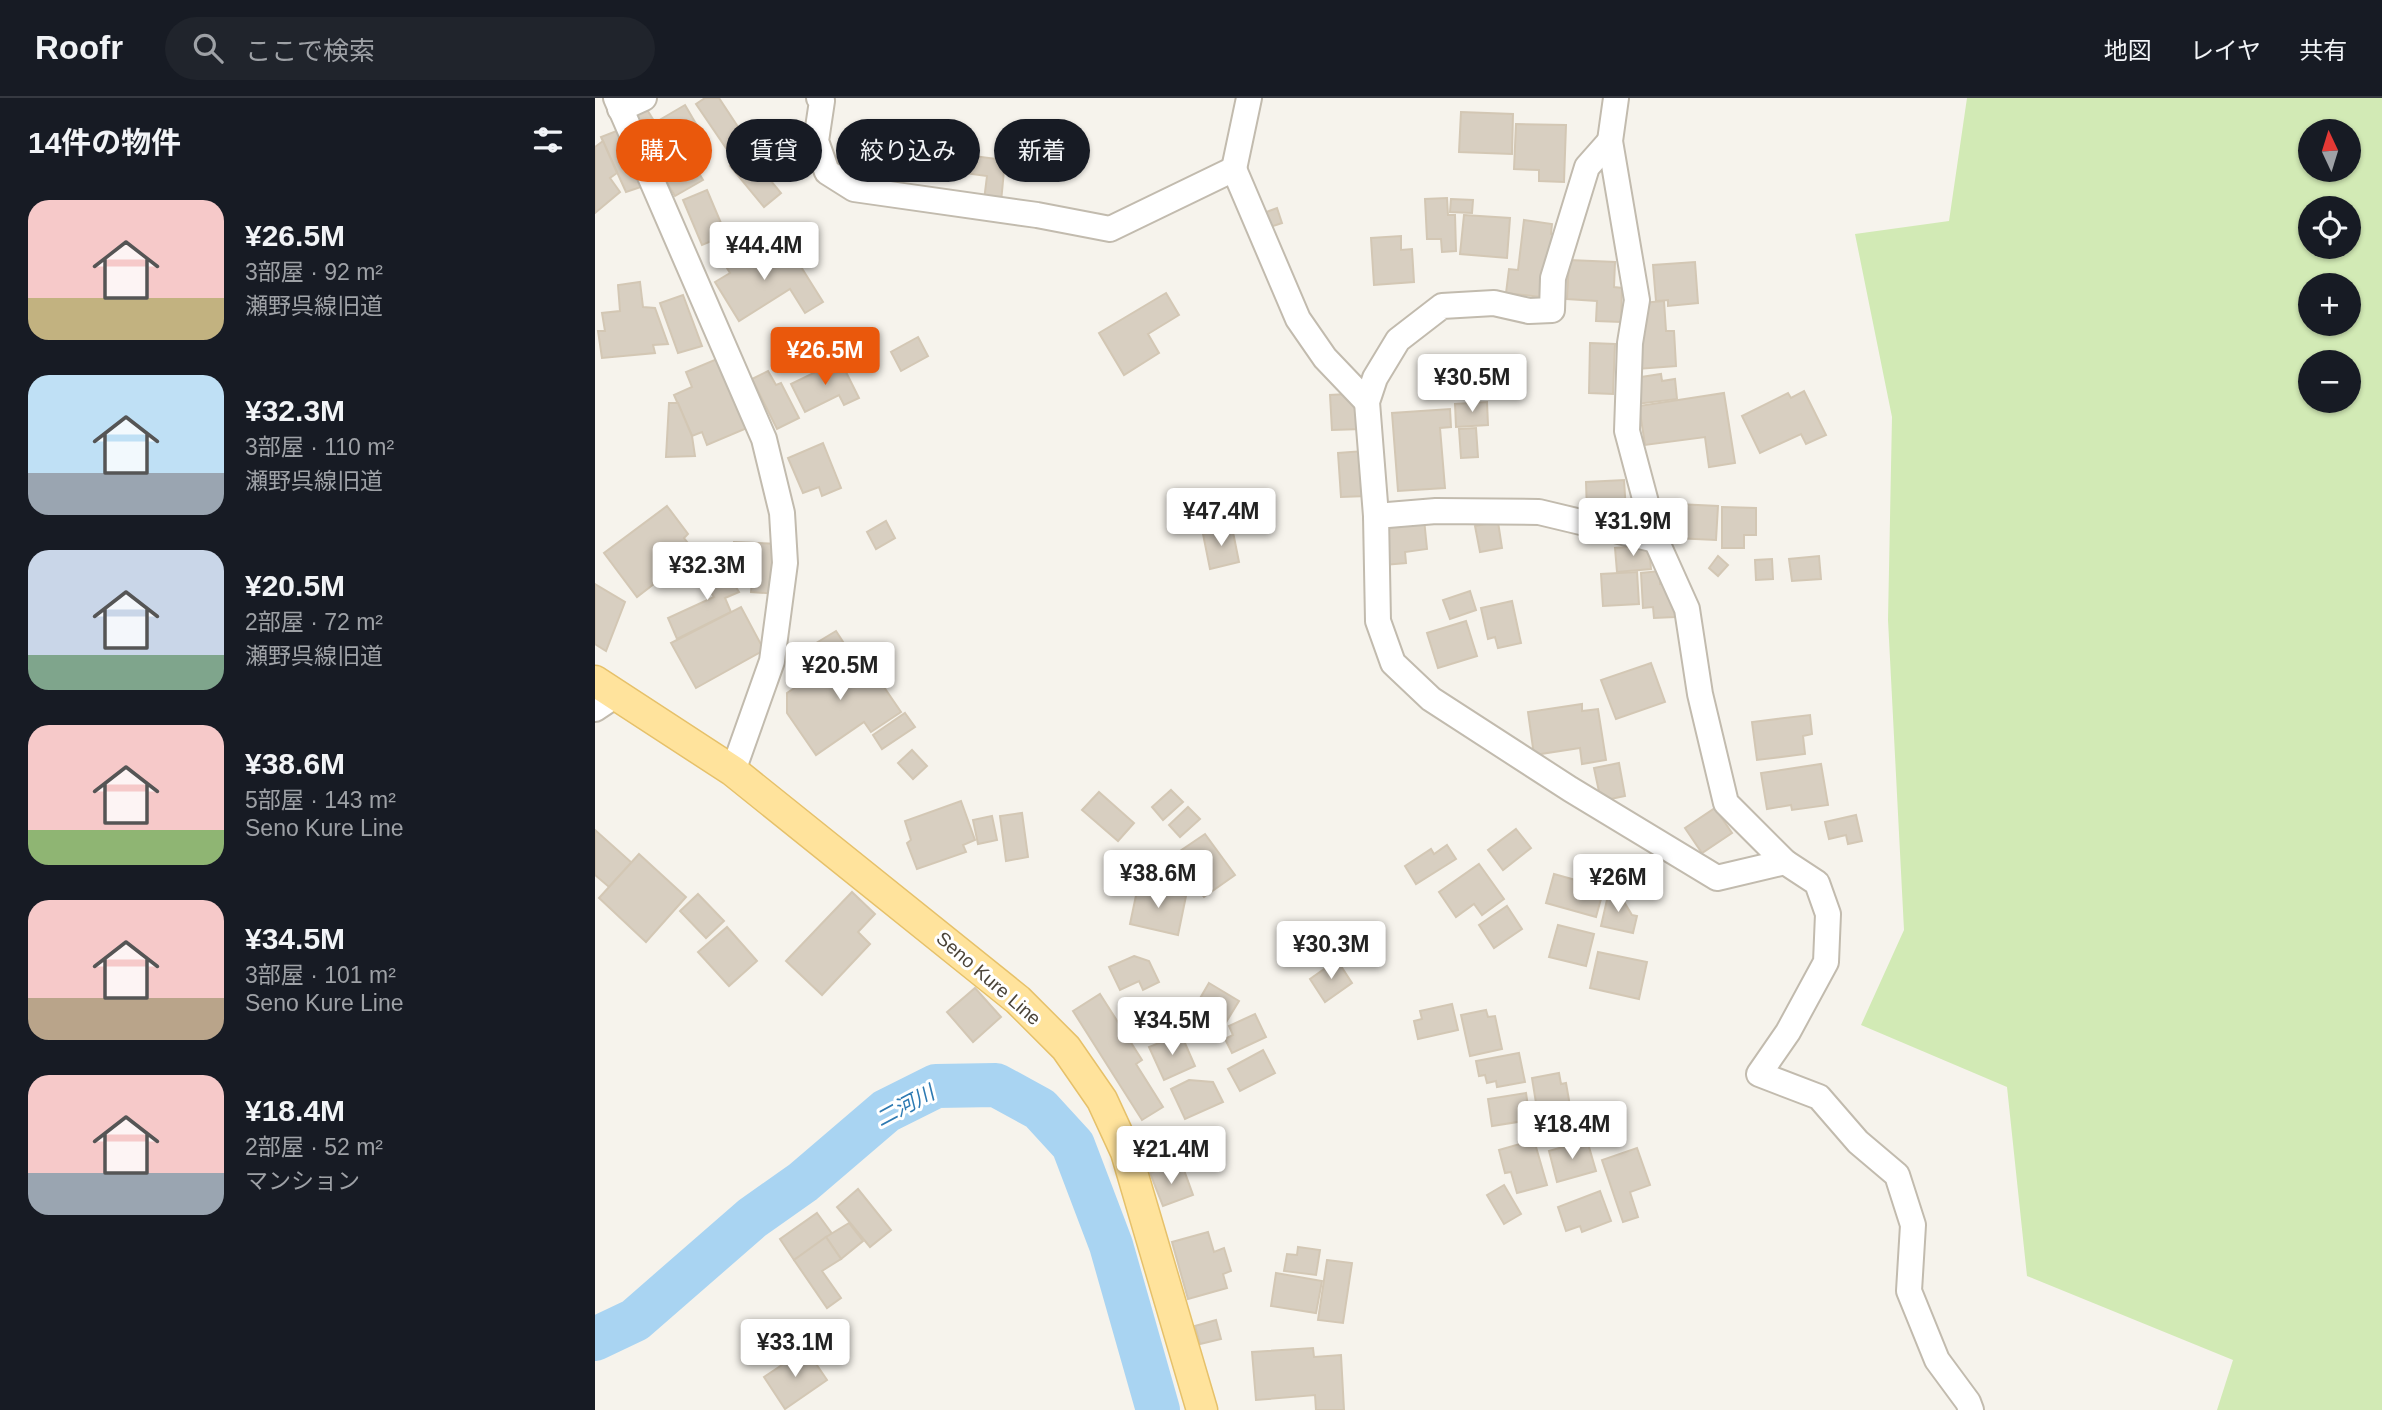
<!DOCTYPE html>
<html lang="ja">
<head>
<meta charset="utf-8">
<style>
  body { margin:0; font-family:Helvetica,"Noto Sans JP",sans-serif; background:#20242c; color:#f1f3f6; height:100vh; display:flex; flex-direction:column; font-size:26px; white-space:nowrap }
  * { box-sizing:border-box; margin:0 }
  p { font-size:23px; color:#9ea1a6 }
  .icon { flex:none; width:38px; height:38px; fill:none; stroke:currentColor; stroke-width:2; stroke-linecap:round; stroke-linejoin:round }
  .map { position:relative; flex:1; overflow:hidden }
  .drawer { display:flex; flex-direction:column; background:#171b24; width:595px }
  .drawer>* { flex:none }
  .banner { position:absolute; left:21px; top:21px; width:665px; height:63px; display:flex; gap:14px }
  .needle { width:46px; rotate:356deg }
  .buttons { position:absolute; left:1703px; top:21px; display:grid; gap:14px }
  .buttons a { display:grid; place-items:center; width:63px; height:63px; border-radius:50%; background:#171b24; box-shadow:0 2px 5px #0004; font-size:35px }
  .price { position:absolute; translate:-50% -60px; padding:0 16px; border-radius:7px; background:#fff; color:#222; font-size:23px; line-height:46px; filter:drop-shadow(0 2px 4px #0008) }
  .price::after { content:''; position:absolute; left:50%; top:42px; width:21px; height:16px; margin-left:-10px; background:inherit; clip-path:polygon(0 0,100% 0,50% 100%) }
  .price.on { background:#ea580c; color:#fff }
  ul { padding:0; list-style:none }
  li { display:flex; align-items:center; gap:21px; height:175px; padding:0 28px }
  li span { display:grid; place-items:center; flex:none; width:196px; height:140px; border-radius:21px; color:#555 }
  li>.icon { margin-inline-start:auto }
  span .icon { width:84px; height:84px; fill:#fffc; stroke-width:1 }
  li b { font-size:30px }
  h2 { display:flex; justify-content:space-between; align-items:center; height:84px; padding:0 28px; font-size:30px }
  .chip { padding:0 24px; border-radius:32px; background:#171b24; box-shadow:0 2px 5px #0004; font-size:24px; line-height:63px }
  .chip.on { background:#ea580c; color:#fff }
  header { display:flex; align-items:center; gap:42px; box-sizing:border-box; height:98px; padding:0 35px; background:#171b24; border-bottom:2px solid #363941 }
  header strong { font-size:33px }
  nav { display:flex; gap:38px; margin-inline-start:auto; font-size:24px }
  .search { width:490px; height:63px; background:#20242c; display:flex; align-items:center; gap:18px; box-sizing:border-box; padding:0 24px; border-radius:38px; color:#9ea1a6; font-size:26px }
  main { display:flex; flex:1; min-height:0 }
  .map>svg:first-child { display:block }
  .green { fill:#d2eab5; fill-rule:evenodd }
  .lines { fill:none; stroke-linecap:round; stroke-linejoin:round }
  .river { stroke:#a9d4f2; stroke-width:44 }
  .building { fill:#d8cfc1; stroke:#d3c7b4; stroke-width:2 }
  .minor-casing { stroke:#c2bbae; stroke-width:28 }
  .major-casing { stroke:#e6c16a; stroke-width:33 }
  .minor { stroke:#fff; stroke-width:24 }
  .major { stroke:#ffe39c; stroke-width:30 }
  .labels { text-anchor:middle; stroke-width:6; stroke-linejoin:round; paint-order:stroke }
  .street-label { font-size:19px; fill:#4b4439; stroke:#fff }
  .water-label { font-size:21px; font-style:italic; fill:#2e7ab2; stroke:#fff }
</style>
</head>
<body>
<header>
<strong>Roofr</strong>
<div class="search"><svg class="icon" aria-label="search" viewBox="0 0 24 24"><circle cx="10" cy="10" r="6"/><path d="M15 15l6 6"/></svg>ここで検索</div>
<nav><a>地図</a><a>レイヤ</a><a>共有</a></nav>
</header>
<main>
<section class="drawer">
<h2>14件の物件<svg class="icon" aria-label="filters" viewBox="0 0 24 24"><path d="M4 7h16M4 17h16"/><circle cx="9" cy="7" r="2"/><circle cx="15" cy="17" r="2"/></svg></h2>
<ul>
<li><span style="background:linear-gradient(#f6c9c9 70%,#c2b280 0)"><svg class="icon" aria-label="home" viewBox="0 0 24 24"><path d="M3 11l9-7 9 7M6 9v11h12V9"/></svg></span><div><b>¥26.5M</b><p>3部屋 · 92 m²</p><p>瀬野呉線旧道</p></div></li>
<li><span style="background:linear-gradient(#bfe0f5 70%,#9aa5b1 0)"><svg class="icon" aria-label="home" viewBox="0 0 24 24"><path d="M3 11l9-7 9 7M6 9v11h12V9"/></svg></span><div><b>¥32.3M</b><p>3部屋 · 110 m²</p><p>瀬野呉線旧道</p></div></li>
<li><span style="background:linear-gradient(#c9d6e8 75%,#7fa58c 0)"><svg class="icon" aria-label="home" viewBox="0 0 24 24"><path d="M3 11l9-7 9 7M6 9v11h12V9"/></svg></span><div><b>¥20.5M</b><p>2部屋 · 72 m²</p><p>瀬野呉線旧道</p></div></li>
<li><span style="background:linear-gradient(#f6c9c9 75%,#8fb573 0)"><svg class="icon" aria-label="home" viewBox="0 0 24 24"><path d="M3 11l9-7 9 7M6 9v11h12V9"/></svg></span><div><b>¥38.6M</b><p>5部屋 · 143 m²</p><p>Seno Kure Line</p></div></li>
<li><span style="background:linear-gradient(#f6c9c9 70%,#b9a48a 0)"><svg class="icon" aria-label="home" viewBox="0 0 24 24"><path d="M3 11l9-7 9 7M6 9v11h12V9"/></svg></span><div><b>¥34.5M</b><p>3部屋 · 101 m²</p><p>Seno Kure Line</p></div></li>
<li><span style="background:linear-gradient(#f6c9c9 70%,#9aa5b1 0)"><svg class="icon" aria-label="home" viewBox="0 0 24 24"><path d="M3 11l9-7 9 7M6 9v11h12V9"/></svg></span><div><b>¥18.4M</b><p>2部屋 · 52 m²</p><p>マンション</p></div></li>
</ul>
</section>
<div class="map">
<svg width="1787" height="1312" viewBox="0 0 1787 1312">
  <rect width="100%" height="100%" fill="#f6f3ec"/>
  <path class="green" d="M 1372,0 L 1787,0 L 1787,1312 L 1622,1312 L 1638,1262 L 1432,1178 L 1412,989 L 1266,927 L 1309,832 L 1293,522 L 1297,319 L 1260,136 L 1354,123 ZM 1715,33 L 1754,33 L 1754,72 L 1715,72 ZM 1715,110 L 1754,110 L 1754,149 L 1715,149 ZM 1715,187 L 1754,187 L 1754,226 L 1715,226 ZM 1715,264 L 1754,264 L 1754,303 L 1715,303 Z"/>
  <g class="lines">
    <path class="river" d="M 0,1241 L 40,1222 L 157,1120 L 208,1084 L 291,1013 L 341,988 L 401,987 L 445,1011 L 478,1047 L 516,1147 L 563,1312"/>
  </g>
  <g class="building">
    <path d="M 110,0 L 124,0 L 149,38 L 131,50 L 101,6 Z"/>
    <path d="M 90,7 L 111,43 L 70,67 L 49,31 Z"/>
    <path d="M 51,10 L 59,23 L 45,31 L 37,18 Z"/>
    <path d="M 866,14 L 918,16 L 917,56 L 864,54 Z"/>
    <path d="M 921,26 L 971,27 L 969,84 L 944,83 L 944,72 L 919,71 Z"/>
    <path d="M 24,32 L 49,88 L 31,94 L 6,39 Z"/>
    <path d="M 319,38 L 359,44 L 354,80 L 313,74 Z"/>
    <path d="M 8,43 L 22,75 L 15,80 L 25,94 L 0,115 L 0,49 Z"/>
    <path d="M 152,54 L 186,95 L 169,109 L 135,68 Z"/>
    <path d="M 371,57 L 410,62 L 406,104 L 389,102 L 392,78 L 369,75 Z"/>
    <path d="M 94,59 L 108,82 L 80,98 L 66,75 Z"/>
    <path d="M 112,92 L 131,137 L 107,147 L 88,102 Z"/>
    <path d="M 852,100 L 853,117 L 860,117 L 861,153 L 847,154 L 846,141 L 832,141 L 830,101 Z"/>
    <path d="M 856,101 L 878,102 L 877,115 L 855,114 Z"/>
    <path d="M 682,110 L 687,125 L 672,130 L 666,116 Z"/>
    <path d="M 869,117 L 915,120 L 912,160 L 865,156 Z"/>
    <path d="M 929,122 L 957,126 L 956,136 L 962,137 L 954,200 L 911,195 L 914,171 L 923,172 Z"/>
    <path d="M 806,138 L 806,152 L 817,151 L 819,184 L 779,187 L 776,140 Z"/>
    <path d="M 149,147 L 158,162 L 181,148 L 194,169 L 203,164 L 228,204 L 210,215 L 195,191 L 144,223 L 120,184 L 135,175 L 127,162 Z"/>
    <path d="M 974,162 L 1020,164 L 1019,189 L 1027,190 L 1026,224 L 1001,223 L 1002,203 L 972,201 Z"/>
    <path d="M 1100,164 L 1103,205 L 1073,208 L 1073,202 L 1061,203 L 1058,167 Z"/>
    <path d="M 45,184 L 48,209 L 60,210 L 73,246 L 58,247 L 60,255 L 7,260 L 3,233 L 10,233 L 7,215 L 25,213 L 23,187 Z"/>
    <path d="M 571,195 L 584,217 L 553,236 L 564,255 L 529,277 L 504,235 Z"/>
    <path d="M 88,197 L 107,248 L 83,255 L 65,205 Z"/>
    <path d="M 1069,203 L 1071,233 L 1079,233 L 1081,268 L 1042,271 L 1046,205 Z"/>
    <path d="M 323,239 L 333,258 L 306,273 L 296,254 Z"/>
    <path d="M 995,245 L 1020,246 L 1018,296 L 994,295 Z"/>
    <path d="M 122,261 L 152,330 L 112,347 L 107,334 L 97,338 L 79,297 L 97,289 L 91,274 Z"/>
    <path d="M 245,262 L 264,300 L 249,307 L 244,297 L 210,314 L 196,286 Z"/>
    <path d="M 173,273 L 181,287 L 186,285 L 204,320 L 182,331 L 157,281 Z"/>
    <path d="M 1066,276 L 1067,283 L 1080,281 L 1082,301 L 1042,306 L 1039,280 Z"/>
    <path d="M 1209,293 L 1231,337 L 1211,346 L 1206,336 L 1165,355 L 1147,318 L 1193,295 L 1196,300 Z"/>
    <path d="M 1129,295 L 1140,365 L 1114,369 L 1110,339 L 1050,347 L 1044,308 Z"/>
    <path d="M 752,296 L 766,308 L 767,331 L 737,332 L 735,297 Z"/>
    <path d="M 892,304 L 893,327 L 861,329 L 860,306 Z"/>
    <path d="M 74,305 L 83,305 L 97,338 L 100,358 L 71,359 Z"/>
    <path d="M 855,311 L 856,329 L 845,330 L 850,390 L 803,393 L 797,315 Z"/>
    <path d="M 881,330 L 883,359 L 866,360 L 864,331 Z"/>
    <path d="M 228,345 L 246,390 L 227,398 L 224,389 L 208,395 L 193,360 Z"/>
    <path d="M 769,353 L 772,398 L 746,399 L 743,355 Z"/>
    <path d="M 1029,382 L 1031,413 L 992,415 L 991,384 Z"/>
    <path d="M 1061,405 L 1123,408 L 1121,442 L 1079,440 L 1080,421 L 1061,420 Z"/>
    <path d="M 72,408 L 93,436 L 89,440 L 100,454 L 42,499 L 9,455 Z"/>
    <path d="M 1127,409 L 1161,410 L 1161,437 L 1149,437 L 1149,450 L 1127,450 Z"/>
    <path d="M 829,421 L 832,451 L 810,454 L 811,465 L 789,467 L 785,426 Z"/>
    <path d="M 291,423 L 300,440 L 281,451 L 272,434 Z"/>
    <path d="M 903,424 L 907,450 L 885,454 L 880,428 Z"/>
    <path d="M 637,429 L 644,464 L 615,471 L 608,436 Z"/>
    <path d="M 139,444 L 188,446 L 185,496 L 156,494 L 157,483 L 137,482 Z"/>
    <path d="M 1054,447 L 1056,471 L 1022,474 L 1020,450 Z"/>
    <path d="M 1123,458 L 1133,467 L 1123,478 L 1114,470 Z"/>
    <path d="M 1224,458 L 1226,481 L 1197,483 L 1194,461 Z"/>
    <path d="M 1177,461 L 1178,481 L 1161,482 L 1160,462 Z"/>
    <path d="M 124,462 L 144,494 L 130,500 L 136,514 L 82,541 L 73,520 L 119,499 L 104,475 Z"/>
    <path d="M 1065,473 L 1065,486 L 1077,485 L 1080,519 L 1059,520 L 1058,509 L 1048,510 L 1046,475 Z"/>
    <path d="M 1042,474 L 1044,506 L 1008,508 L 1006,476 Z"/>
    <path d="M 0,486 L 30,504 L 11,553 L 0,546 Z"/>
    <path d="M 875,493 L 881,512 L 855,521 L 848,502 Z"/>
    <path d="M 917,503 L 926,545 L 903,550 L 900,539 L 893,541 L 886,510 Z"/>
    <path d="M 146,509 L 169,552 L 101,590 L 76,545 Z"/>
    <path d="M 871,523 L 882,558 L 843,570 L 832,535 Z"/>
    <path d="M 241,533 L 252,550 L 215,574 L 203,556 Z"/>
    <path d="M 261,548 L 306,614 L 276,634 L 269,624 L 221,657 L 192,615 L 192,595 Z"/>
    <path d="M 1056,565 L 1070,604 L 1021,621 L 1006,582 Z"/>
    <path d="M 987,606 L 987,613 L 1003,611 L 1011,662 L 987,666 L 985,650 L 939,657 L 933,614 Z"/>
    <path d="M 310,615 L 320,629 L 287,651 L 278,637 Z"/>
    <path d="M 1215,617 L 1217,636 L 1208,638 L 1210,656 L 1162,662 L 1157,624 Z"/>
    <path d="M 317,652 L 332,668 L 318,681 L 303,665 Z"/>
    <path d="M 1024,665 L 1030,698 L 1006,703 L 999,670 Z"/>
    <path d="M 1226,666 L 1233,707 L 1197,712 L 1196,707 L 1172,711 L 1166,675 Z"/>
    <path d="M 576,692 L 588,704 L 568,722 L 557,709 Z"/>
    <path d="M 504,694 L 539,725 L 523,743 L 487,712 Z"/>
    <path d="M 366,703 L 380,742 L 368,747 L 371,754 L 322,771 L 312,745 L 316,742 L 310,723 Z"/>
    <path d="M 593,709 L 605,721 L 585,739 L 574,727 Z"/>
    <path d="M 1120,710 L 1137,735 L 1107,755 L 1090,730 Z"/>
    <path d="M 427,715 L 433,759 L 411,763 L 405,718 Z"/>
    <path d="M 1261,717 L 1267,743 L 1253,746 L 1251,737 L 1234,741 L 1230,724 Z"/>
    <path d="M 397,718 L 402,742 L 383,746 L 378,722 Z"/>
    <path d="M 921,731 L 936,750 L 908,772 L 893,752 Z"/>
    <path d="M 0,732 L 37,765 L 14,789 L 0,777 Z"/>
    <path d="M 610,736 L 640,777 L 609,799 L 593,778 L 600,774 L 585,753 Z"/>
    <path d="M 852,747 L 861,761 L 821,786 L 810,768 L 836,751 L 839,756 Z"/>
    <path d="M 44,756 L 91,799 L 51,844 L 4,800 Z"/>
    <path d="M 884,766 L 909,801 L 887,817 L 879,806 L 861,819 L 844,794 Z"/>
    <path d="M 959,776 L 1009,790 L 1001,819 L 951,805 Z"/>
    <path d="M 543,788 L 591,798 L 583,837 L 535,826 Z"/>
    <path d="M 1014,793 L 1029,797 L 1028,802 L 1037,817 L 1042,818 L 1038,835 L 1006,828 Z"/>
    <path d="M 257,794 L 280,816 L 263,834 L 275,846 L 227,897 L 191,863 Z"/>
    <path d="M 103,796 L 129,823 L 111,840 L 85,813 Z"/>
    <path d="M 912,808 L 927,831 L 899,850 L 884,827 Z"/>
    <path d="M 963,827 L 999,836 L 991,868 L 954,859 Z"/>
    <path d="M 132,829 L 162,863 L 134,888 L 103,854 Z"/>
    <path d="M 1003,854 L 1052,864 L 1044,901 L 995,890 Z"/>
    <path d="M 539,858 L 554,863 L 564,884 L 548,892 L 544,883 L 525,892 L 514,869 Z"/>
    <path d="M 742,862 L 757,885 L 730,904 L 715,881 Z"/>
    <path d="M 614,885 L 644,903 L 630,926 L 600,909 Z"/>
    <path d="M 380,890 L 406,919 L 378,944 L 352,914 Z"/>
    <path d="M 505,896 L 547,962 L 541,966 L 568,1009 L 547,1022 L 478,913 Z"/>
    <path d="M 857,906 L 863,932 L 823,941 L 819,923 L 827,921 L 825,913 Z"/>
    <path d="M 891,912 L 893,919 L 900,918 L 907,951 L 875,958 L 866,917 Z"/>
    <path d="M 660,916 L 671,939 L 637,955 L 630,941 L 638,937 L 634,928 Z"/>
    <path d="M 586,936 L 600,968 L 569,982 L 554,949 Z"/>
    <path d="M 668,952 L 680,975 L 645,993 L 633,971 Z"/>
    <path d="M 924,955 L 930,984 L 902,989 L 901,983 L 892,985 L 890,977 L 884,978 L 881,963 Z"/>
    <path d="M 964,975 L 966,986 L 971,985 L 979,1031 L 946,1036 L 937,980 Z"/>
    <path d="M 594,982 L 618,984 L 628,1004 L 590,1021 L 576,991 Z"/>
    <path d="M 931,995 L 935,1022 L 897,1028 L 893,1001 Z"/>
    <path d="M 939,1042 L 952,1087 L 922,1095 L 916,1074 L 910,1075 L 904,1052 Z"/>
    <path d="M 992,1042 L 1001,1073 L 962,1084 L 954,1053 Z"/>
    <path d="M 1042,1050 L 1055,1087 L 1035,1094 L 1043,1119 L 1028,1124 L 1007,1062 Z"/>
    <path d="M 571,1069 L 574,1078 L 589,1072 L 598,1097 L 568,1108 L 555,1075 Z"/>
    <path d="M 909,1087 L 926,1116 L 909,1126 L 892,1097 Z"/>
    <path d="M 263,1091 L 296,1132 L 275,1149 L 242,1109 Z"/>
    <path d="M 1005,1093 L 1016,1123 L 987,1134 L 985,1128 L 971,1133 L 963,1109 Z"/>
    <path d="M 222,1115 L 238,1137 L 199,1162 L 185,1141 Z"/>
    <path d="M 254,1125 L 268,1143 L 246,1161 L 231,1139 Z"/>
    <path d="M 613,1134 L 619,1154 L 629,1150 L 636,1173 L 628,1176 L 632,1190 L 593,1201 L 577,1144 Z"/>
    <path d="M 231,1139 L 246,1161 L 227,1173 L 246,1200 L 232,1210 L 199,1162 Z"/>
    <path d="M 703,1149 L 725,1152 L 721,1177 L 689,1173 L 692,1156 L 702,1157 Z"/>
    <path d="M 732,1162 L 757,1165 L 748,1225 L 723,1222 Z"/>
    <path d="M 681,1175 L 727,1183 L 721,1215 L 676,1208 Z"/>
    <path d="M 621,1222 L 626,1241 L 605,1246 L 600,1228 Z"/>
    <path d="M 718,1250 L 719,1259 L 746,1257 L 749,1312 L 721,1312 L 720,1297 L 661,1302 L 657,1254 Z"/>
    <path d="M 211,1251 L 232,1282 L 190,1311 L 169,1279 Z"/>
  </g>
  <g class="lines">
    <g class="minor-casing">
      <g id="minor">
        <path d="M 21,0 L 169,341 L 187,415 L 190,465 L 177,563 L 138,673"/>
        <path d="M 224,0 L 227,3 L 221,43 L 232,74 L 259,91 L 442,117 L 515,131 L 639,71 L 703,221 L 730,260 L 772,304"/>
        <path d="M 1021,0 L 1015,43 L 1042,202 L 1035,245 L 1032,333 L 1061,442 L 1092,511 L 1105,596 L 1131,705 L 1190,764 L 1222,785 L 1233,816 L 1231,864 L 1193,934 L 1164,976 L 1224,999 L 1263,1044 L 1302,1077 L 1318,1127 L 1314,1193 L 1342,1262 L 1373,1304 L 1376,1312"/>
        <path d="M 25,11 L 49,0"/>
        <path d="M 1015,43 L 992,69 L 958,180 L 957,212 L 934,213 L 899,205 L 847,208 L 803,242 L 780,280 L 772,304 L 781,418 L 783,523 L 798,565 L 836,601 L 975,691 L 1122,780 L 1190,764"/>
        <path d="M 639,71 L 654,0"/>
        <path d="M 781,418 L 841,413 L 944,414 L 1061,442"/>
        <path d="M 0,611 L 21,597"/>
      </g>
    </g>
    <g class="major-casing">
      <path id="major" d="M 0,583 L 138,673 L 423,902 L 471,950 L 507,1002 L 531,1054 L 607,1312"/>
    </g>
    <use href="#minor" class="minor"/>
    <use href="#major" class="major"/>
  </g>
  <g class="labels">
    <g class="street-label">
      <text transform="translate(394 880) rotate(41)" y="7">Seno Kure Line</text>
    </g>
    <g class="water-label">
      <text transform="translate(310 1008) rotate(-28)" y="7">二河川</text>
    </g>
  </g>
</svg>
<div class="buttons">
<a><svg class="needle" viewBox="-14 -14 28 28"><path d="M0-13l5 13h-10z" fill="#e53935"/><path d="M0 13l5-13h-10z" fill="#9ea1a6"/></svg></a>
<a><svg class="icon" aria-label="locate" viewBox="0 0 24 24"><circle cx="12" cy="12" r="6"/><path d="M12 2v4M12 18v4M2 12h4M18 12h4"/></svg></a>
<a>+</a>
<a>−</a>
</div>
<b class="price" style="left:169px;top:184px">¥44.4M</b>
<b class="price on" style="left:230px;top:289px">¥26.5M</b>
<b class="price" style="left:877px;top:316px">¥30.5M</b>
<b class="price" style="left:626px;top:450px">¥47.4M</b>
<b class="price" style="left:1038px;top:460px">¥31.9M</b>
<b class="price" style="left:112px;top:504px">¥32.3M</b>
<b class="price" style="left:245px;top:604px">¥20.5M</b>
<b class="price" style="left:563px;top:812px">¥38.6M</b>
<b class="price" style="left:1023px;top:816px">¥26M</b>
<b class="price" style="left:736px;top:883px">¥30.3M</b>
<b class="price" style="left:577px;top:959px">¥34.5M</b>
<b class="price" style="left:977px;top:1063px">¥18.4M</b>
<b class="price" style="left:576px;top:1088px">¥21.4M</b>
<b class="price" style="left:200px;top:1281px">¥33.1M</b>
<div class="banner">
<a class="chip on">購入</a>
<a class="chip">賃貸</a>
<a class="chip">絞り込み</a>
<a class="chip">新着</a>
</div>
</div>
</main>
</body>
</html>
